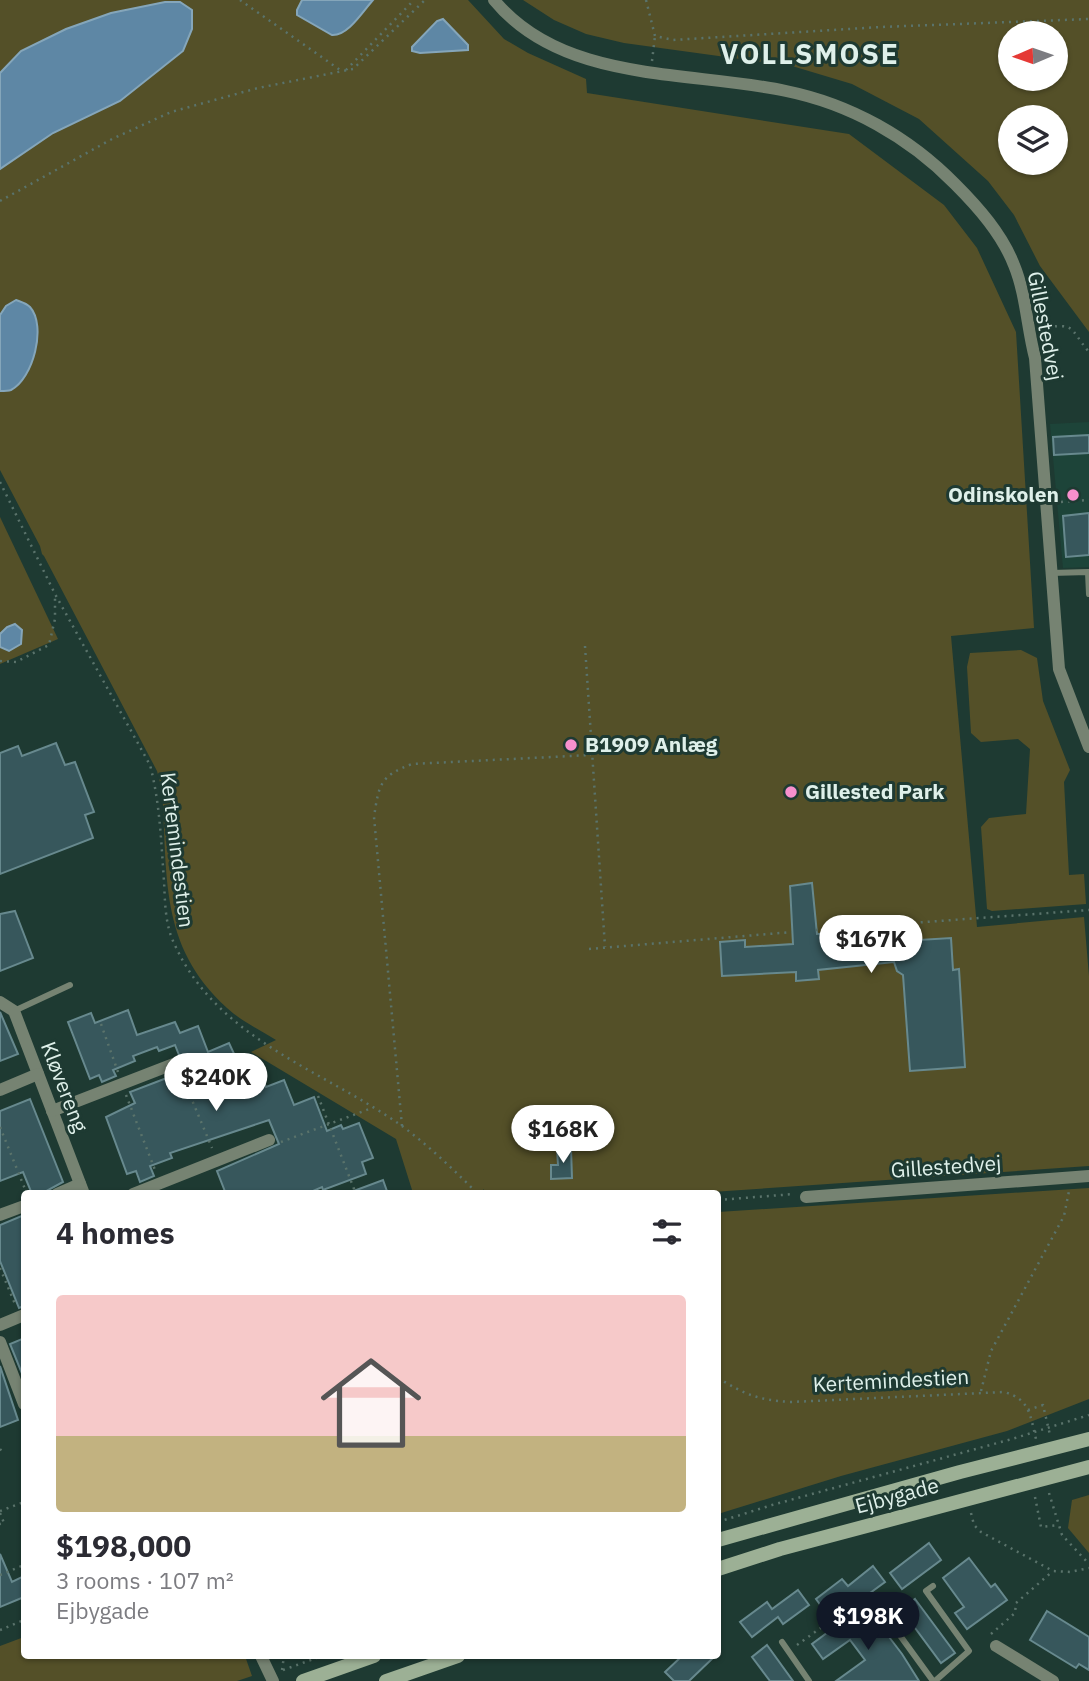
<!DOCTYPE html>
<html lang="en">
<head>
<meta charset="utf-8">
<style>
  body { margin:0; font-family:"IBM Plex Sans",sans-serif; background:#f2f2f3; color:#2b2b33; height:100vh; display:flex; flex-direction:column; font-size:26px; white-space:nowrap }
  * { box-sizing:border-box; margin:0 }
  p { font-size:23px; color:#7c7c81 }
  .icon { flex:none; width:38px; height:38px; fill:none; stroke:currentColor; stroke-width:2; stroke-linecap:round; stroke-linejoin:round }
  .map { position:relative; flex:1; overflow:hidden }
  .details { position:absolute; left:21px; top:1190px; width:700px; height:469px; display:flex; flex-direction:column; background:#fff; border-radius:7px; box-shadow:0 2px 5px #0004 }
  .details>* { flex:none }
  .needle { width:46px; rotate:268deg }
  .controls { position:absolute; left:998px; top:21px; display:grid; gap:14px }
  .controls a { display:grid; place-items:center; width:70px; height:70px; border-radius:50%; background:#fff; box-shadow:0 2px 5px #0004; font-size:35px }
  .price { position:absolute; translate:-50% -60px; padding:0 16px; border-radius:24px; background:#fff; color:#222; font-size:23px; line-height:46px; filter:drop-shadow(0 2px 4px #0008) }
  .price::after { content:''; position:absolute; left:50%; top:42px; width:21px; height:16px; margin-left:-10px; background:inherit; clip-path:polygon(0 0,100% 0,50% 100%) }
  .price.selected { background:#111827; color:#fff }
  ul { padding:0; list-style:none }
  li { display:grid; align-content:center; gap:14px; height:371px; padding:0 35px }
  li+li { border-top:2px solid #e1e1e2 }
  li span { display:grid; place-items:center; height:217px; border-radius:7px; color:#555 }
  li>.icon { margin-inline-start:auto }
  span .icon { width:126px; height:126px; fill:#fffc; stroke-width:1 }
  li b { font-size:30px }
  h2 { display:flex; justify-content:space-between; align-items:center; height:84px; padding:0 35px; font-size:30px }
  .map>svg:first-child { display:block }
  .built { fill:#1d4439 }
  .green { fill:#545028; fill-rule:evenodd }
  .water { fill:#5e87a5; stroke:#85a6ba; stroke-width:2 }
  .building { fill:#37575c; stroke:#67898e; stroke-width:2 }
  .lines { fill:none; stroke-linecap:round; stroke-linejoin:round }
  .path { stroke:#5a736b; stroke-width:2.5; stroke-dasharray:2 5; stroke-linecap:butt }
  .lane { stroke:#768372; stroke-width:6 }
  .street { stroke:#768372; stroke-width:12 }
  .secondary { stroke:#9cb095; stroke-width:14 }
  .poi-dot { fill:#f790cd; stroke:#1e3a32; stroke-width:2.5 }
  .labels { text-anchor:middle; stroke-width:6; stroke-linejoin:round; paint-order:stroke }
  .street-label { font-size:21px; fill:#dff0ea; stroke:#1e3a32 }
  .poi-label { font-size:21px; font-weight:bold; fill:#dff0ea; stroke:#1e3a32; text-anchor:start }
  .district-label { font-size:28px; font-weight:bold; letter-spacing:2px; fill:#dff0ea; stroke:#1e3a32 }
</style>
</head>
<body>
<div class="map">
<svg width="1089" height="1681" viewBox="0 0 1089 1681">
  <rect width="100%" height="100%" fill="#1e3a32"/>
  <path class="built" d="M 1089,422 L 1089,567 L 1063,568 L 1050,424 Z"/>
  <g class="green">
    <path d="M 0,0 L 468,0 L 504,39 L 528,53 L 586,79 L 587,93 L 849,134 L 944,205 L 977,248 L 1016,332 L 1034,628 L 951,636 L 977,927 L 1084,917 L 1089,976 L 1089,1166 L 697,1193 L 488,1194 L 483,1189 L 483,1193 L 413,1193 L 396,1139 L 251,1052 L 276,1040 C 260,1030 241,1021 227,1008 C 158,945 168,875 162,790 L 157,771 L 44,556 L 42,554 L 40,546 L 0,470 Z"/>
    <path d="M 523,0 L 1089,0 L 1089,332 L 1040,266 L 1014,215 L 988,181 L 919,119 L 852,84 L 792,66 L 624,43 L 586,34 L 554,20 ZM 1010,33 L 1055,33 L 1055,79 L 1010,79 ZM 1055,117 L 1055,163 L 1010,163 L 1010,117 Z"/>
    <path d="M 0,517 L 58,639 L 0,664 Z"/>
    <path d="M 1021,650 L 1037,658 L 1043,701 L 1070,770 L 1064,782 L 1069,875 L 1084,874 L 1086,904 L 992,911 L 987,909 L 981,827 L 989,818 L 1026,814 L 1030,749 L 1018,739 L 981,742 L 971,733 L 967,667 L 970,653 Z"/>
    <path d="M 1089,1188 L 1089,1399 L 1007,1431 L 841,1476 L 718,1514 L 718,1212 Z"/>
    <path d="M 1089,1495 L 1089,1553 L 1068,1528 L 1072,1500 Z"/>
    <path d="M 24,1637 L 24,1656 L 245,1656 L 252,1676 L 237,1681 L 0,1681 L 0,1646 Z"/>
  </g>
  <g class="water">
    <path d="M 302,0 L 373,0 C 363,11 348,36 332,35 L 297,15 L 297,10 Z"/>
    <path d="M 165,2 L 180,2 L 192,10 L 192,29 L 183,51 L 120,101 L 53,133 L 0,169 L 0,73 L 21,51 L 66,29 L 111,13 Z"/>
    <path d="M 443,19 L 468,45 L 468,50 L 420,53 L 412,51 L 412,47 L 437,21 Z"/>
    <path d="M 16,300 C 21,302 26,303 30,307 C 47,326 33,379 11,390 C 8,391 4,391 0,391 L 0,315 L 6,306 Z"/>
    <path d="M 15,624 L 22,630 L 21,644 L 9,651 L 0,647 L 0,634 L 7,627 Z"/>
  </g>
  <g class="building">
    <path d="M 1089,435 L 1089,453 L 1054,455 L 1053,437 Z"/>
    <path d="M 1089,513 L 1089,555 L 1066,557 L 1063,516 Z"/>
    <path d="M 56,743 L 65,765 L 75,762 L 94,812 L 85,815 L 93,838 L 0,874 L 0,753 L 18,746 L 22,756 Z"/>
    <path d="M 812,883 L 817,934 L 902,928 L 903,941 L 951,938 L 953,970 L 959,969 L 965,1067 L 910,1071 L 903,975 L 897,971 L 894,962 L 818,970 L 819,979 L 796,981 L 796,972 L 722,976 L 720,942 L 745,940 L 745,947 L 793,944 L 790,886 Z"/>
    <path d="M 15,911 L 33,958 L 0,971 L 0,914 Z"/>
    <path d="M 128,1010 L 137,1035 L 175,1022 L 180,1033 L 198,1026 L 208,1052 L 229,1043 L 250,1088 L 264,1082 L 266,1087 L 284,1080 L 294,1105 L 314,1097 L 327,1131 L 341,1125 L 343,1129 L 359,1123 L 373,1158 L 362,1162 L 366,1174 L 323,1190 L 322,1187 L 306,1194 L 226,1194 L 217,1171 L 279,1144 L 269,1120 L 170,1153 L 172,1158 L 150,1166 L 154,1176 L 140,1182 L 136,1171 L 127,1174 L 106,1117 L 135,1103 L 130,1092 L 185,1071 L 184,1060 L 179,1055 L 175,1045 L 159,1051 L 157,1047 L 133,1056 L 135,1061 L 113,1070 L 116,1076 L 102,1082 L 99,1075 L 90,1079 L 68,1022 L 91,1013 L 95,1023 Z"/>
    <path d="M 0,1012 L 18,1054 L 0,1061 Z"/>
    <path d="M 30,1099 L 63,1182 L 41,1194 L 32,1194 L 23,1172 L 0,1181 L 0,1111 Z"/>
    <path d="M 571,1148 L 572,1178 L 551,1179 L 551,1165 L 558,1165 L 557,1149 Z"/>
    <path d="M 383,1180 L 388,1194 L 351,1194 L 351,1192 Z"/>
    <path d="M 24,1215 L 24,1306 L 19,1308 L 0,1261 L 0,1225 Z"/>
    <path d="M 22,1339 L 24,1346 L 24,1376 L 23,1376 L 10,1344 Z"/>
    <path d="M 0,1366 L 18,1420 L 0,1427 Z"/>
    <path d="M 929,1543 L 941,1560 L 902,1589 L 890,1573 Z"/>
    <path d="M 0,1554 L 12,1582 L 24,1576 L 24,1597 L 0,1607 Z"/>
    <path d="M 969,1558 L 991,1587 L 995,1584 L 1007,1600 L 967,1629 L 955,1613 L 964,1607 L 943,1578 Z"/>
    <path d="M 873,1566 L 885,1582 L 859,1601 L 854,1594 L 827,1614 L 816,1599 L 842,1579 L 848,1586 Z"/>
    <path d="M 798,1590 L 809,1605 L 783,1624 L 778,1617 L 752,1637 L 740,1622 L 767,1602 L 772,1609 Z"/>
    <path d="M 915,1599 L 955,1653 L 941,1663 L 901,1609 Z"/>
    <path d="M 1047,1611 L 1089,1637 L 1089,1670 L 1079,1664 L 1076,1668 L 1030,1640 Z"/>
    <path d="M 870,1612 L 902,1654 L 919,1681 L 836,1681 L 865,1660 L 850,1640 L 823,1659 L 812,1644 L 839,1624 L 844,1631 Z"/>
    <path d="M 767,1645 L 793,1681 L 770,1681 L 752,1657 Z"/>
    <path d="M 682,1656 L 715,1656 L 689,1681 L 674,1681 L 665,1672 Z"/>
  </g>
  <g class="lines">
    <g class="path">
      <path d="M 240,0 L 343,72"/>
      <path d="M 646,0 L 655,36 L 673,40 L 881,27 L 1089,19"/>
      <path d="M 652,61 L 655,36"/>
      <path d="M 346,70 L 414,0"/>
      <path d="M 0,201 L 112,139 L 171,112 L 258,88 L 353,69 L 425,0"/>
      <path d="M 1041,328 C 1077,323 1068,327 1089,352"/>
      <path d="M 0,482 L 55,594 L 150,765 C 160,803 161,841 164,881 C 165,901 165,925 174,943 C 216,1039 323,1070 402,1126 C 429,1146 454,1170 478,1194"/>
      <path d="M 1061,502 L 1089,500"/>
      <path d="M 585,646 L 605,947"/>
      <path d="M 0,661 L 16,662 L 49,645 L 55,619 L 55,597"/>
      <path d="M 816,930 L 1089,910"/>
      <path d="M 589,949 L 792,932"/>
      <path d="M 101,1024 L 118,1072"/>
      <path d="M 182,1076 L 212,1148"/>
      <path d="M 126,1095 L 155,1170"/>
      <path d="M 318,1096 L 356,1194"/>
      <path d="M 402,1126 L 374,817 C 379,784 380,776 412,764 L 591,755"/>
      <path d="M 0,1127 L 27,1194"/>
      <path d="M 281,1142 L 372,1108"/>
      <path d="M 718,1200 L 794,1194"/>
      <path d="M 0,1268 L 15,1304"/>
      <path d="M 718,1378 C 746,1395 758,1400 791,1402 L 1004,1392 C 1030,1399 1030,1415 1036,1439"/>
      <path d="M 981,1391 L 991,1351 L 1064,1216 L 1069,1191"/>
      <path d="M 1028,1410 L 1043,1405 L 1050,1435"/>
      <path d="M 0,1449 L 3,1453"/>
      <path d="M 1049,1493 L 1062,1535 L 1089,1564"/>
      <path d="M 1035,1497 L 1041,1527 L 1059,1525"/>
      <path d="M 0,1511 L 24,1502"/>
      <path d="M 0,1513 L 4,1523 L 0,1524"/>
      <path d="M 971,1513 L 974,1525 L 981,1532 L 1053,1571 L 1070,1572 L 1089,1568"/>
      <path d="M 718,1522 L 772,1505 L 1012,1439 L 1089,1415"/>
      <path d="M 0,1575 L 24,1565"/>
      <path d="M 0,1630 L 24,1620"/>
      <path d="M 991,1634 L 1015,1613 L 1016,1603 L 1053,1571"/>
      <path d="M 797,1645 L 847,1609 L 861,1609 L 871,1602"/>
      <path d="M 282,1670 L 284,1656"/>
      <path d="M 283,1670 L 322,1656"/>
    </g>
    <g class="lane">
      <path d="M 1051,573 L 1088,572 L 1089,594"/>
      <path d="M 14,1011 L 70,985"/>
      <path d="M 933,1586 L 926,1591 L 969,1651 L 935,1681"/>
      <path d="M 886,1603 L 880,1608 L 933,1681"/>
      <path d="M 782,1642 L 809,1681"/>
    </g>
    <g class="street">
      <path d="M 494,0 C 563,84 689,70 786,91 C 850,104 909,137 955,184 C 978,207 1002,234 1014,265 C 1026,294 1027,328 1035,358 L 1059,669 L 1089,747"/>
      <path d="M 0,1002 L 14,1011 L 84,1194"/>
      <path d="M 0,1090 L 38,1074"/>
      <path d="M 52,1111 L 176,1063"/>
      <path d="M 57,1194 L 80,1184"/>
      <path d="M 133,1194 L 269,1140"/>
      <path d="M 806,1197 L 1089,1176"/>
      <path d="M 0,1215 L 24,1206"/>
      <path d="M 0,1325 L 24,1315"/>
      <path d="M 0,1342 L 24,1404"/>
      <path d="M 996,1646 L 1053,1681"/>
      <path d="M 261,1656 L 273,1681"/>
    </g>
    <g class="secondary">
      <path d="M 718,1540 L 960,1472 L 1089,1439"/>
      <path d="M 718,1569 L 780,1549 L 1089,1467"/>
      <path d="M 303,1681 L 374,1656"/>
      <path d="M 386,1681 L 458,1656"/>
    </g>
  </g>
  <g class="poi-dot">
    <circle cx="1073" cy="495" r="7"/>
    <circle cx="571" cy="745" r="7"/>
    <circle cx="791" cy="792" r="7"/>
  </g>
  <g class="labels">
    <g class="street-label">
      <text transform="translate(1045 326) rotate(79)" y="7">Gillestedvej</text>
      <text transform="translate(177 850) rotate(83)" y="7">Kertemindestien</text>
      <text transform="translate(64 1087) rotate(69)" y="7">Kløvereng</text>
      <text transform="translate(946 1167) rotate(-4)" y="7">Gillestedvej</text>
      <text transform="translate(891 1381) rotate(-3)" y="7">Kertemindestien</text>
      <text transform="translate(897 1496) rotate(-15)" y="7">Ejbygade</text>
    </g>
    <g class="poi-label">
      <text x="1059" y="502" text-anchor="end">Odinskolen</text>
      <text x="585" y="752">B1909 Anlæg</text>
      <text x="805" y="799">Gillested Park</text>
    </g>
    <g class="district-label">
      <text x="810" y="64">VOLLSMOSE</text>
    </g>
  </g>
</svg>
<div class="controls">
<a><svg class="needle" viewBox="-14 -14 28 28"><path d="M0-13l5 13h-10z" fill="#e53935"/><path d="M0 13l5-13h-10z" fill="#7c7c81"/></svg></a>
<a><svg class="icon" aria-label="layers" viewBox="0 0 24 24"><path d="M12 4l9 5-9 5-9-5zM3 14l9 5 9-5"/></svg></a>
</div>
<b class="price" style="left:871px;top:975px">$167K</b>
<b class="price" style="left:216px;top:1113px">$240K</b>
<b class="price" style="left:563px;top:1165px">$168K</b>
<b class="price selected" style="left:868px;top:1652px">$198K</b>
<section class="details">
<h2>4 homes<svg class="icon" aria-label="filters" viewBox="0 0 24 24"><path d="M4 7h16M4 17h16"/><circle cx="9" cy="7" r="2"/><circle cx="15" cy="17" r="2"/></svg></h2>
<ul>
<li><span style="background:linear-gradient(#f6c9c9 65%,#c2b280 0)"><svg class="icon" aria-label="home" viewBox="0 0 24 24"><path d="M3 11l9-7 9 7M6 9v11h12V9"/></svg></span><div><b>$198,000</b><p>3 rooms · 107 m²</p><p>Ejbygade</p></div></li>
</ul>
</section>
</div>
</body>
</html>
